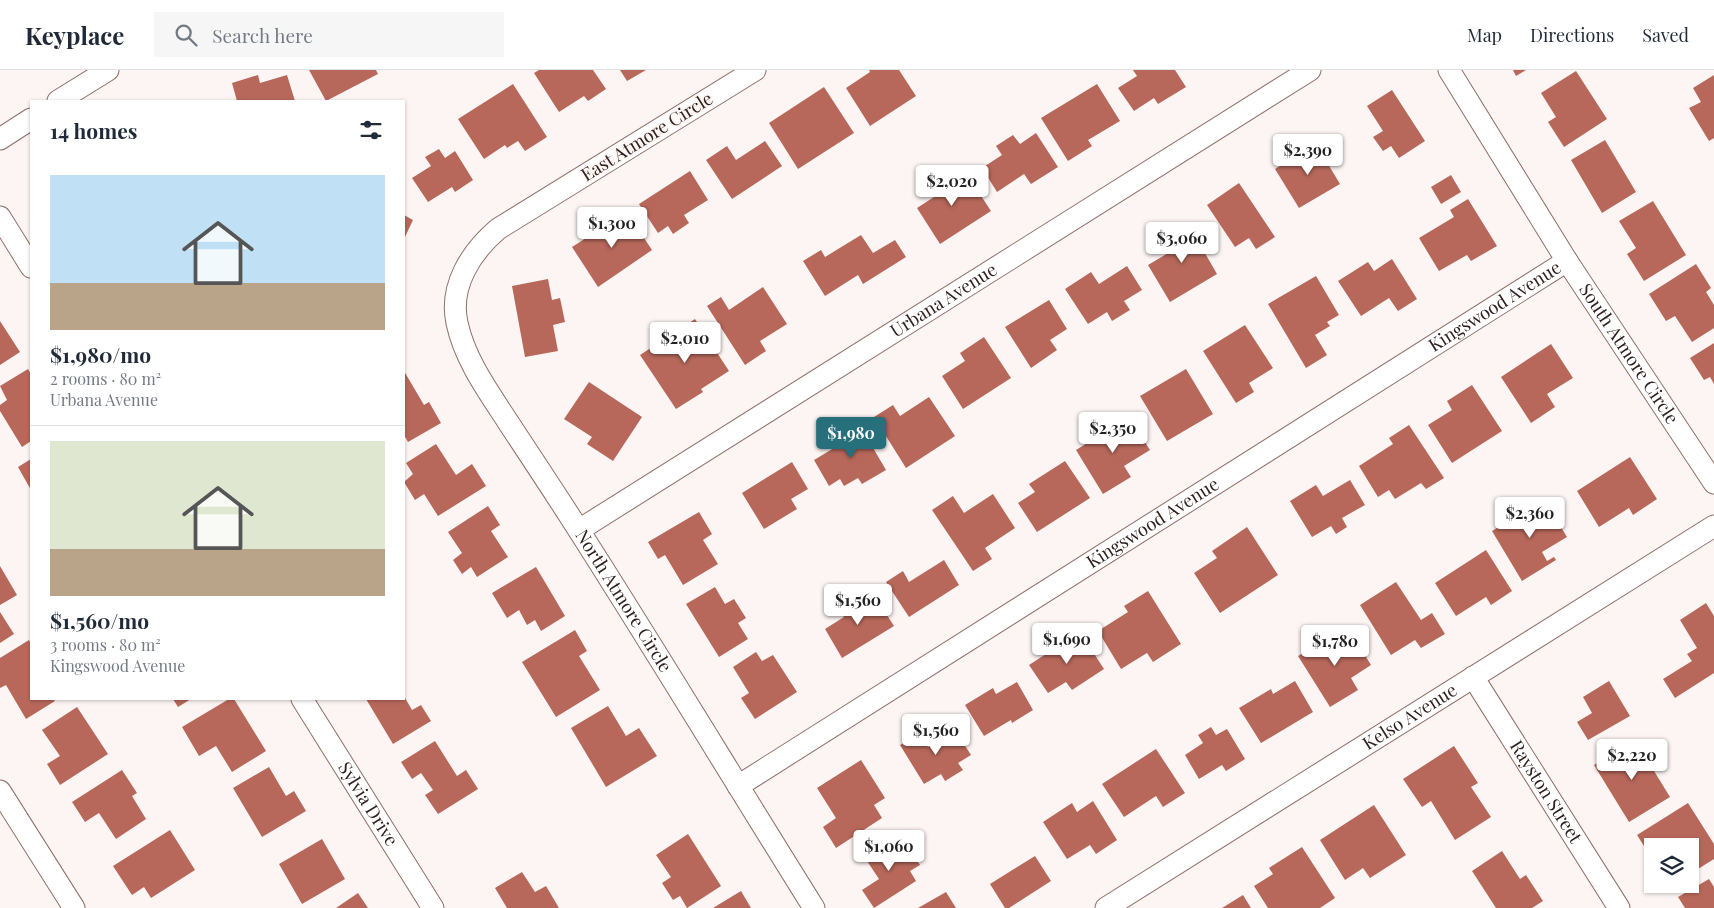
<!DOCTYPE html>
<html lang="en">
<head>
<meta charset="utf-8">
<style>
  body { margin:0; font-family:"Playfair Display",serif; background:#f6f6f7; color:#1f2937; height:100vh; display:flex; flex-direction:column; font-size:19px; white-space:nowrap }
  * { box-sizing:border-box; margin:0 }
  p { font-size:16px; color:#747a83 }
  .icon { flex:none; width:28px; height:28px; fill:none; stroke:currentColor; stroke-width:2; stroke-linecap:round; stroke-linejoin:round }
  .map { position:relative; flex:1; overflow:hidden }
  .sheet { position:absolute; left:30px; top:30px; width:375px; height:600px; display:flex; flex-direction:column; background:#fff; border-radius:0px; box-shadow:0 1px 4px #0004 }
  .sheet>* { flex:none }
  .controls { position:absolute; left:1644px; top:768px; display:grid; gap:10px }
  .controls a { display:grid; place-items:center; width:55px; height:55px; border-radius:0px; background:#fff; box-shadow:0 1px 4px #0004; font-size:25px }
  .price { position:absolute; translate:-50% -42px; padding:0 11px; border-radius:5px; background:#fff; color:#222; font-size:16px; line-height:32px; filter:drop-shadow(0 1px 2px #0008) }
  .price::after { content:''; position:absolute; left:50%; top:30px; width:15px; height:11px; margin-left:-8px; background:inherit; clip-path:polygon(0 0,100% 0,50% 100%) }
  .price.current { background:#276f7b; color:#fff }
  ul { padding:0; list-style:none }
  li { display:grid; align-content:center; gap:10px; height:265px; padding:0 20px }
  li+li { border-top:1px solid #e0e1e3 }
  li span { display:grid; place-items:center; height:155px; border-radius:0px; color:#555 }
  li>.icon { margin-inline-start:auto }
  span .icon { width:90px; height:90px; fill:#fffc; stroke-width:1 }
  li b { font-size:21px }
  h2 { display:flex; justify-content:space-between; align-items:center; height:60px; padding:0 20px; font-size:21px }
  header { display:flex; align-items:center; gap:30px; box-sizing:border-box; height:70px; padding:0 25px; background:#fff; border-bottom:1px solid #e0e1e3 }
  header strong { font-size:24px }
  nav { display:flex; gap:28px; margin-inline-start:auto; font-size:18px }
  .search { width:350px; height:45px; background:#f6f6f7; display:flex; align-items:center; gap:12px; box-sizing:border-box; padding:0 18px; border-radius:0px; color:#747a83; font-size:19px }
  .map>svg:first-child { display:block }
  .building { fill:#b8685b }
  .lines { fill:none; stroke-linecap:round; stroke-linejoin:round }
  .street-casing { stroke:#8f6f69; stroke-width:23 }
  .street { stroke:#fff; stroke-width:21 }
  .labels { text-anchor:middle; stroke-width:4; stroke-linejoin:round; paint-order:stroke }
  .street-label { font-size:18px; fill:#2e201e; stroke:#fcf5f3 }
</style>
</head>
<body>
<header>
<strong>Keyplace</strong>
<div class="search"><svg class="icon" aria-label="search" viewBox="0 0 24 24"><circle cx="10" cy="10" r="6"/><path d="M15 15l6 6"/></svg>Search here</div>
<nav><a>Map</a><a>Directions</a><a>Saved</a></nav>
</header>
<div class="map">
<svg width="1714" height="838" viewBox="0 0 1714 838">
  <rect width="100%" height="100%" fill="#fcf5f3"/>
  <g class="building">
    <path d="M 309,0 L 376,0 L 378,4 L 326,31 Z"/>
    <path d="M 539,0 L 593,0 L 606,19 L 588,31 L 584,26 L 559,42 L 534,3 Z"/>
    <path d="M 620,0 L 646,0 L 627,11 Z"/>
    <path d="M 869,0 L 899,0 L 916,26 L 870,56 L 846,18 L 870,2 Z"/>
    <path d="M 1133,0 L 1175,0 L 1186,17 L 1158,34 L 1154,28 L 1134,41 L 1118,18 L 1137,6 Z"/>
    <path d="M 1513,0 L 1526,0 L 1516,6 Z"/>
    <path d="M 1576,1 L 1607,49 L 1564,77 L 1548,52 L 1556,47 L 1541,23 Z"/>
    <path d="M 258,5 L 260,13 L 287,5 L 295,31 L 237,31 L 232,13 Z"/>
    <path d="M 1714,5 L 1714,68 L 1709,71 L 1689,38 L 1701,32 L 1693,18 Z"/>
    <path d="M 513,14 L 547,67 L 525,81 L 518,71 L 507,78 L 505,75 L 484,89 L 458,49 Z"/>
    <path d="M 1097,14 L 1120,51 L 1088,70 L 1092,76 L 1068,91 L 1041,48 Z"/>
    <path d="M 824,17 L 854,63 L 798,99 L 769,53 Z"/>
    <path d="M 1392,20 L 1425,71 L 1399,88 L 1391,76 L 1383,81 L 1373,67 L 1383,61 L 1367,36 Z"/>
    <path d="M 1036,63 L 1058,97 L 1031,114 L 1024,104 L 997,122 L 982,98 L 1002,85 L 996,76 L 1013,65 L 1020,74 Z"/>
    <path d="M 1605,70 L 1636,122 L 1602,143 L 1571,90 Z"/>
    <path d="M 765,71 L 782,96 L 732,129 L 706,90 L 727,76 L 736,90 Z"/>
    <path d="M 1316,74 L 1340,114 L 1299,138 L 1275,99 Z"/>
    <path d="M 439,79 L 445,88 L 455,81 L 473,110 L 455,122 L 452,117 L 428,132 L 412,108 L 431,96 L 425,87 Z"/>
    <path d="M 690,101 L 708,130 L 684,145 L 689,153 L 673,164 L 668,156 L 658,163 L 639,134 Z"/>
    <path d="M 950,101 L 957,113 L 968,106 L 991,141 L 940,174 L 917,138 L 934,127 L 926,116 Z"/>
    <path d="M 1451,105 L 1461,122 L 1441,134 L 1431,117 Z"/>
    <path d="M 1239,113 L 1275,167 L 1256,179 L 1249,168 L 1235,177 L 1207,135 Z"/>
    <path d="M 1468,129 L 1497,176 L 1471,191 L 1467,185 L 1439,201 L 1419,168 L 1454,147 L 1450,140 Z"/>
    <path d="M 1653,131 L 1686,185 L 1644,211 L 1627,184 L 1636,178 L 1619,151 Z"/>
    <path d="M 627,142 L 652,180 L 598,217 L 572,177 Z"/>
    <path d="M 404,145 L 413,150 L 404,169 Z"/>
    <path d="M 1187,152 L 1217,204 L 1170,232 L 1148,195 L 1175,179 L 1166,164 Z"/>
    <path d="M 861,165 L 873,183 L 895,170 L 906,187 L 863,214 L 858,205 L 825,226 L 803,191 L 821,180 L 825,187 Z"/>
    <path d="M 1392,189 L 1417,229 L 1398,241 L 1389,228 L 1361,246 L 1338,211 L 1368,192 L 1374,201 Z"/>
    <path d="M 1696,194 L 1711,218 L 1706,222 L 1714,235 L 1714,258 L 1692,272 L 1675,246 L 1666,251 L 1649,224 Z"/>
    <path d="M 1127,196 L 1142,220 L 1124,231 L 1130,240 L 1112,251 L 1107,242 L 1088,254 L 1065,219 L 1091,202 L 1099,214 Z"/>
    <path d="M 1316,206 L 1339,245 L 1327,252 L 1330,256 L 1315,265 L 1327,285 L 1306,298 L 1268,234 Z"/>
    <path d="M 548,209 L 552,230 L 560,228 L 565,252 L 553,255 L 558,281 L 525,287 L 512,216 Z"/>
    <path d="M 763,217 L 787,254 L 760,271 L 766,281 L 745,295 L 707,236 L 721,227 L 729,240 Z"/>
    <path d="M 1049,230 L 1067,259 L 1050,270 L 1057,280 L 1031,298 L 1005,257 Z"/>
    <path d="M 695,249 L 729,301 L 701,319 L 703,322 L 676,339 L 640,285 Z"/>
    <path d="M 0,251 L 20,282 L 0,295 Z"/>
    <path d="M 1245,255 L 1273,298 L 1249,313 L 1254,322 L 1236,333 L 1203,281 Z"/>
    <path d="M 984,267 L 1011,308 L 963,339 L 942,306 L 965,291 L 960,283 Z"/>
    <path d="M 1714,273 L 1714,314 L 1710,307 L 1704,310 L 1690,288 Z"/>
    <path d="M 1551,274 L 1573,308 L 1547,324 L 1555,337 L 1531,353 L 1501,307 Z"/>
    <path d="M 28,299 L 31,304 L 31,371 L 22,377 L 0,341 L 0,335 L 7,330 L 0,316 Z"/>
    <path d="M 1186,299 L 1213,344 L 1167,371 L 1140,326 Z"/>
    <path d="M 404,301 L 424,335 L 429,332 L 441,353 L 408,372 L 404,365 Z"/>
    <path d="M 589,312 L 642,347 L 613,391 L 587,374 L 592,367 L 564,349 Z"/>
    <path d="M 1472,315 L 1502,361 L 1452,393 L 1428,355 L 1452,340 L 1447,331 Z"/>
    <path d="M 929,327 L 955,366 L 906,398 L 874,347 L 893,335 L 900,346 Z"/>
    <path d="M 1129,347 L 1150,380 L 1124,396 L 1131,407 L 1103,424 L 1076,380 Z"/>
    <path d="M 859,354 L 886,400 L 862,414 L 858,408 L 844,416 L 840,409 L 829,416 L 814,390 L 839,375 L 835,369 Z"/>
    <path d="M 1409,355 L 1444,408 L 1426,419 L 1421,413 L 1395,429 L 1389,420 L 1378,427 L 1359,396 L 1393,374 L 1389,368 Z"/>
    <path d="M 436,374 L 456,405 L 472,394 L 486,416 L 438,446 L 424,424 L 415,430 L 404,412 L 413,404 L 406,393 Z"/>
    <path d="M 1630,387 L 1657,429 L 1633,445 L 1629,438 L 1599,457 L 1577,421 Z"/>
    <path d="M 31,389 L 31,420 L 18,397 Z"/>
    <path d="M 1065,391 L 1090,428 L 1037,462 L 1018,433 L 1035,422 L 1029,414 Z"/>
    <path d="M 792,392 L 808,419 L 791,429 L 797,439 L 764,459 L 742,423 Z"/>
    <path d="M 1350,410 L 1365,435 L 1342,448 L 1347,457 L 1336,464 L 1331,456 L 1312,467 L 1290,431 L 1316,415 L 1323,426 Z"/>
    <path d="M 993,424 L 1015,458 L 985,478 L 992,489 L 973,501 L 932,440 L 953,426 L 964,443 Z"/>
    <path d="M 1544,429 L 1567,467 L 1542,482 L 1547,491 L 1554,487 L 1556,490 L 1522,511 L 1492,461 Z"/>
    <path d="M 488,436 L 500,455 L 491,461 L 508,487 L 477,507 L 471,497 L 462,504 L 453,490 L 462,483 L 448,462 Z"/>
    <path d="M 699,442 L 712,464 L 703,470 L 718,494 L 683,515 L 665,485 L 658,489 L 648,472 Z"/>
    <path d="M 1247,457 L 1278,505 L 1220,543 L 1194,503 L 1217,488 L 1212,481 Z"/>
    <path d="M 1486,480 L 1512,521 L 1491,535 L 1486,527 L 1456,546 L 1435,513 Z"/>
    <path d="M 944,490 L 959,515 L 909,547 L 886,512 L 903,501 L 909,512 Z"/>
    <path d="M 0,496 L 17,525 L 0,535 Z"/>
    <path d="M 536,497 L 565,546 L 541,561 L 535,550 L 527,555 L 519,540 L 507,548 L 492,523 Z"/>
    <path d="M 1396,512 L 1421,550 L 1432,543 L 1445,564 L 1421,578 L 1415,570 L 1391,585 L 1360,535 Z"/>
    <path d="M 715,517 L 725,534 L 734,529 L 746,548 L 738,553 L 748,569 L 719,587 L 686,534 Z"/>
    <path d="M 1148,521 L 1181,574 L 1153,592 L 1147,583 L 1121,599 L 1098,561 L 1128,542 L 1124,536 Z"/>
    <path d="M 852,528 L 858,539 L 876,528 L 894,556 L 842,588 L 825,559 L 844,547 L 837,537 Z"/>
    <path d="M 1706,533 L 1714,546 L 1714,603 L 1675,628 L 1663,609 L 1692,591 L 1687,584 L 1697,578 L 1680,550 Z"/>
    <path d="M 0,542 L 14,564 L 0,573 Z"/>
    <path d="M 575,560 L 587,581 L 579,586 L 600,620 L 556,647 L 522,592 Z"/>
    <path d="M 1350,561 L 1371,595 L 1351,608 L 1358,620 L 1330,637 L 1298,586 L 1324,570 L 1327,575 Z"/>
    <path d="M 1080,562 L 1104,599 L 1072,620 L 1066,612 L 1048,623 L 1029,595 Z"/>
    <path d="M 29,570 L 31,574 L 31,629 L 53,629 L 55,631 L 26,649 L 6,615 L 0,618 L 0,588 Z"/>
    <path d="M 756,582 L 762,591 L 773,585 L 797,622 L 755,649 L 741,628 L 749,623 L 733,597 Z"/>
    <path d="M 1295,611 L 1313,642 L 1261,673 L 1239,638 L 1271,619 L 1273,624 Z"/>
    <path d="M 1609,611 L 1630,646 L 1588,670 L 1577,652 L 1592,643 L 1583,627 Z"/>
    <path d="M 1017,612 L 1033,640 L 1012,653 L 1011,650 L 984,666 L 965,635 L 993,618 L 996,624 Z"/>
    <path d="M 404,626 L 412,640 L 421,635 L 431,651 L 393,674 L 366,629 L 404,629 Z"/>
    <path d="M 173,629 L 191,629 L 178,637 Z"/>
    <path d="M 229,629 L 234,629 L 266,681 L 232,702 L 216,676 L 199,686 L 182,657 Z"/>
    <path d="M 608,636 L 626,666 L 639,658 L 657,686 L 606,717 L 571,658 Z"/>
    <path d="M 77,637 L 108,684 L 60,715 L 47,694 L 60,686 L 42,660 Z"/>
    <path d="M 1211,657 L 1216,665 L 1227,659 L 1245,689 L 1226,701 L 1222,695 L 1199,709 L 1185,685 L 1203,673 L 1198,665 Z"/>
    <path d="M 955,660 L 971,685 L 958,693 L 963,700 L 945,711 L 941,704 L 924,714 L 900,675 L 920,663 L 928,677 Z"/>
    <path d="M 1635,670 L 1670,727 L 1629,752 L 1594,695 Z"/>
    <path d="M 435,671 L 457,706 L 466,700 L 478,719 L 438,744 L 425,725 L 433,720 L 421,703 L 412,709 L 401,692 Z"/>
    <path d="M 1454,676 L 1478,713 L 1471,717 L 1491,747 L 1455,770 L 1431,731 L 1422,737 L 1403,709 Z"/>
    <path d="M 1156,679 L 1185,723 L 1163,737 L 1156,726 L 1124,747 L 1102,714 Z"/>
    <path d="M 861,690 L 885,728 L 874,735 L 882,748 L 836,778 L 823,757 L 836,748 L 817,718 Z"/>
    <path d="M 269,697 L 286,726 L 294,721 L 306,741 L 262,767 L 233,718 Z"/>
    <path d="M 122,700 L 137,723 L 132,726 L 146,749 L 116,769 L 99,743 L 85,752 L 72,732 Z"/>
    <path d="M 1093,731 L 1117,770 L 1096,784 L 1090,775 L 1067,789 L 1043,752 L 1072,733 L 1077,742 Z"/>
    <path d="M 1688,733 L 1714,774 L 1714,789 L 1690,804 L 1690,776 L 1671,776 L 1670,775 L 1668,776 L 1652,776 L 1652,786 L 1651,787 L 1637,765 Z"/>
    <path d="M 1374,735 L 1406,785 L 1370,808 L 1363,798 L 1345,810 L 1320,770 Z"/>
    <path d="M 170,760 L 195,800 L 151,828 L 144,817 L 132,825 L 113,796 Z"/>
    <path d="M 688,764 L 721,816 L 687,838 L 680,826 L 673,830 L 662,813 L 671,807 L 656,785 Z"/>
    <path d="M 890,768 L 899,782 L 908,776 L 920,795 L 910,801 L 916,811 L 874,838 L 862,820 L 879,809 L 863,785 Z"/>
    <path d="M 322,769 L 345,809 L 302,834 L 279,794 Z"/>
    <path d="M 1302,777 L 1335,828 L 1320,838 L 1268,838 L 1254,816 L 1273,804 L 1269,798 Z"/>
    <path d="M 1502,781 L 1520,809 L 1526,805 L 1543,831 L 1532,838 L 1496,838 L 1472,801 Z"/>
    <path d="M 1035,786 L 1051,811 L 1009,838 L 1005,838 L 990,814 Z"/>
    <path d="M 522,802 L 535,822 L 546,816 L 559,838 L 507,838 L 495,818 Z"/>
    <path d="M 1709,809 L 1714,817 L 1714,838 L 1685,838 L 1678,827 Z"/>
    <path d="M 741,821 L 751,838 L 713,838 Z"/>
    <path d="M 946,822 L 956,838 L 918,838 Z"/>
    <path d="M 358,823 L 368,838 L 336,838 Z"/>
    <path d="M 1243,825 L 1251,838 L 1222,838 Z"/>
  </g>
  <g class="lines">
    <g class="street-casing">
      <g id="street">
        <path id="s1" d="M 755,0 L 498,159 C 471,182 449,216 457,253 C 465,290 488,321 508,352 C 531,387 555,423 578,459 C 658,584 735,712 814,838"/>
        <path id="s2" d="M 1449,0 L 1567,191 L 1714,413"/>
        <path d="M 58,31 L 108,0"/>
        <path d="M 0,69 L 31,49"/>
        <path d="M 0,147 L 31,197"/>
        <path id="s3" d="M 579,460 L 1310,0"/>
        <path id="s4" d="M 1473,607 L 1619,838"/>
        <path id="s5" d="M 302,629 L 433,838"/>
        <path id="s6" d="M 738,716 L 1567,191"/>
        <path d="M 0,721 L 74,838"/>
        <path id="s7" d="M 1106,838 L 1714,456"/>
      </g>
    </g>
    <use href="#street" class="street"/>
  </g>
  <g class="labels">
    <g class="street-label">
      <text transform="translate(647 67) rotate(-32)" y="6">East Atmore Circle</text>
      <text dy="6" stroke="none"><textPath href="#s3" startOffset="431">Urbana Avenue</textPath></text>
      <text dy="6" stroke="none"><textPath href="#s6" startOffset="896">Kingswood Avenue</textPath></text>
      <text dy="6" stroke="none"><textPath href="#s2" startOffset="336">South Atmore Circle</textPath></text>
      <text dy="6" stroke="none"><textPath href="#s6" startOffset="491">Kingswood Avenue</textPath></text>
      <text dy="6" stroke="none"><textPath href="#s1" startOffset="735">North Atmore Circle</textPath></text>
      <text dy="6" stroke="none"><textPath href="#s7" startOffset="359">Kelso Avenue</textPath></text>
      <text dy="6" stroke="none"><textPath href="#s4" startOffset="136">Rayston Street</textPath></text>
      <text dy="6" stroke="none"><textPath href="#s5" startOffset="124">Sylvia Drive</textPath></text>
    </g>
  </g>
</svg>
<div class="controls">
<a><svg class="icon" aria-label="layers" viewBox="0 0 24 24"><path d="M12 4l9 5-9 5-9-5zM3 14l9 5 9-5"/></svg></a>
</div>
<b class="price" style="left:1308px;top:106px">$2,390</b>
<b class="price" style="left:952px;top:137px">$2,020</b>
<b class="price" style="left:612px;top:179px">$1,300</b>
<b class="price" style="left:1182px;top:194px">$3,060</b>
<b class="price" style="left:685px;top:294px">$2,010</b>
<b class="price" style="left:1113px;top:384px">$2,350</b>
<b class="price current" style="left:851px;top:389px">$1,980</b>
<b class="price" style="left:1530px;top:469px">$2,360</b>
<b class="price" style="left:858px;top:556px">$1,560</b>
<b class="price" style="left:1067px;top:595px">$1,690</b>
<b class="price" style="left:1335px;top:597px">$1,780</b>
<b class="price" style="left:936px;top:686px">$1,560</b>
<b class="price" style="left:1632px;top:711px">$2,220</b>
<b class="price" style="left:889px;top:802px">$1,060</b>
<section class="sheet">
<h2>14 homes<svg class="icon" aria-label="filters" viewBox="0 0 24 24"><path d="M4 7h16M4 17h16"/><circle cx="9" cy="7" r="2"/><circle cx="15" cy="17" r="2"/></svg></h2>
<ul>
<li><span style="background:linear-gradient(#bfe0f5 70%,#b9a48a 0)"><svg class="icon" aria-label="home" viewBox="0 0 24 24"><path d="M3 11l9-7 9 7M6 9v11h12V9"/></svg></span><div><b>$1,980/mo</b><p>2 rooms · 80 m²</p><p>Urbana Avenue</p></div></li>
<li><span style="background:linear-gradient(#dfe7d0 70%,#b9a48a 0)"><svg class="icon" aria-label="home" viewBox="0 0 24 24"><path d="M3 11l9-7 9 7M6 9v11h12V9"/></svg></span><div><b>$1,560/mo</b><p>3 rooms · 80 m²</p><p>Kingswood Avenue</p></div></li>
</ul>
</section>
</div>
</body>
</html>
